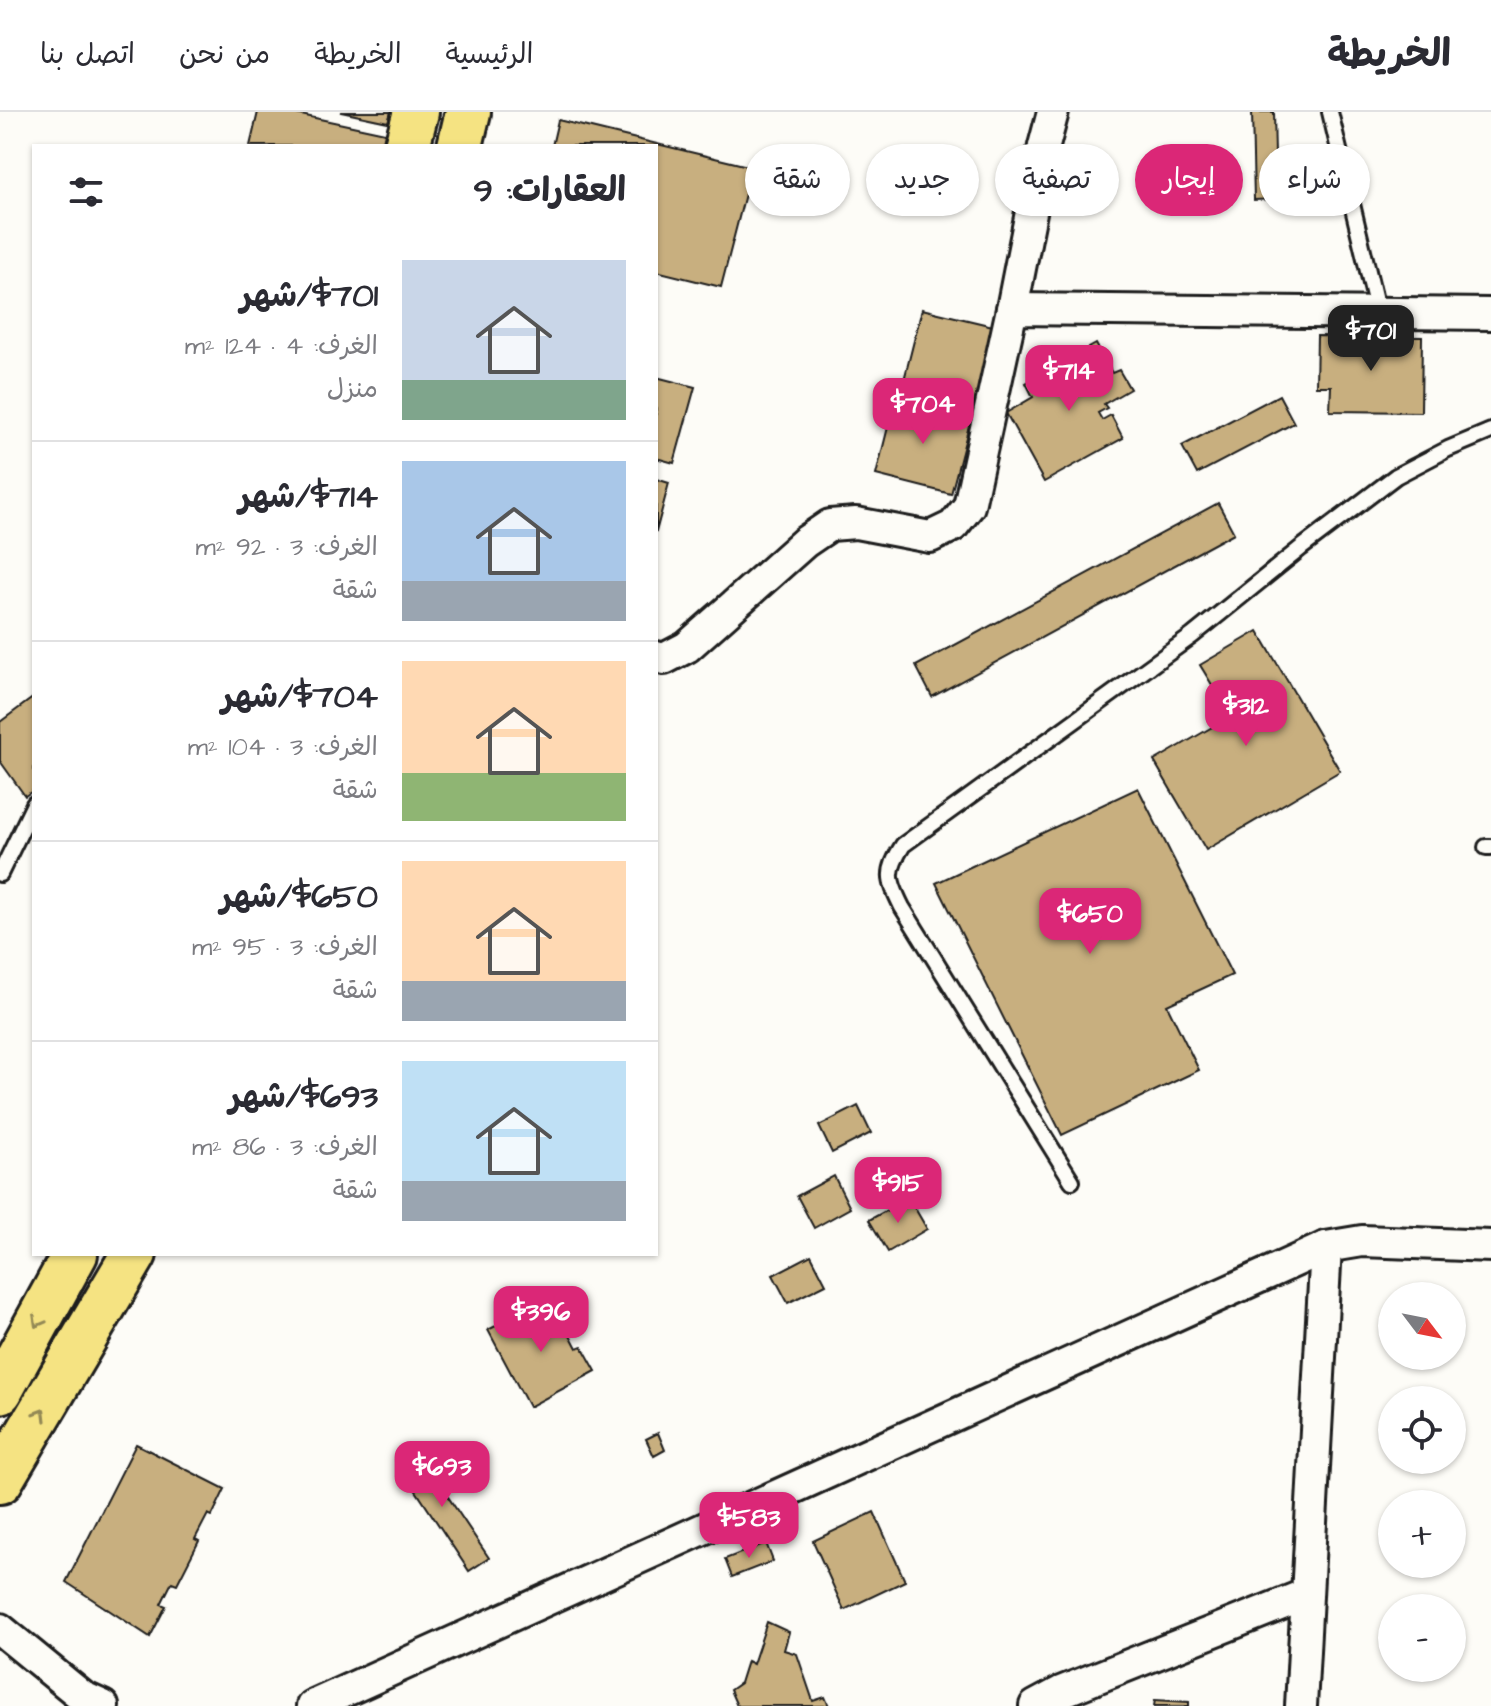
<!DOCTYPE html>
<html lang="ar">
<head>
<meta charset="utf-8">
<style>
  body { margin:0; font-family:"Architects Daughter","Playpen Sans Arabic",sans-serif; background:#f2f2f3; color:#2b2b33; direction:rtl; height:100vh; display:flex; flex-direction:column; font-size:30px; white-space:nowrap }
  * { box-sizing:border-box; margin:0 }
  p { font-size:26px; color:#7c7c81 }
  .icon { flex:none; width:44px; height:44px; fill:none; stroke:currentColor; stroke-width:2; stroke-linecap:round; stroke-linejoin:round }
  .map { position:relative; flex:1; overflow:hidden; direction:ltr }
  .sheet { position:absolute; left:32px; top:32px; width:626px; height:1112px; display:flex; flex-direction:column; background:#fff; border-radius:0px; box-shadow:0 2px 6px #0004; direction:rtl }
  .sheet>* { flex:none }
  .hud { position:absolute; left:682px; top:32px; width:688px; height:72px; direction:rtl; display:flex; gap:16px }
  .needle { width:52px; rotate:122deg }
  .tools { position:absolute; left:1378px; top:1170px; display:grid; gap:16px }
  .tools a { display:grid; place-items:center; width:88px; height:88px; border-radius:50%; background:#fff; box-shadow:0 2px 6px #0004; font-size:40px }
  .price { position:absolute; translate:-50% -68px; padding:0 18px; border-radius:16px; background:#db2777; color:#fff; font-size:26px; line-height:52px; filter:drop-shadow(0 2px 4px #0008) }
  .price::after { content:''; position:absolute; left:50%; top:48px; width:24px; height:18px; margin-left:-12px; background:inherit; clip-path:polygon(0 0,100% 0,50% 100%) }
  .price.on { background:#222; color:#fff }
  ul { padding:0; list-style:none }
  li { display:flex; align-items:center; gap:24px; height:200px; padding:0 32px }
  li+li { border-top:2px solid #e1e1e2 }
  li span { display:grid; place-items:center; flex:none; width:224px; height:160px; border-radius:0px; color:#555 }
  li>.icon { margin-inline-start:auto }
  span .icon { width:96px; height:96px; fill:#fffc; stroke-width:1 }
  li b { font-size:34px }
  h2 { display:flex; justify-content:space-between; align-items:center; height:96px; padding:0 32px; font-size:34px }
  .pill { padding:0 28px; border-radius:36px; background:#fff; box-shadow:0 2px 6px #0004; font-size:28px; line-height:72px }
  .pill.on { background:#db2777; color:#fff }
  header { display:flex; align-items:center; gap:48px; box-sizing:border-box; height:112px; padding:0 40px; background:#fff; border-bottom:2px solid #e1e1e2 }
  header strong { font-size:38px }
  nav { display:flex; gap:44px; margin-inline-start:auto; font-size:28px }
  .map>svg:first-child { display:block }
  .building { fill:#c8af7f; stroke:#1c1c1c; stroke-width:2 }
  .lines { fill:none; stroke-linecap:round; stroke-linejoin:round }
  .lane-casing { stroke:#1c1c1c; stroke-width:20 }
  .street-casing { stroke:#1c1c1c; stroke-width:36 }
  .highway-casing { stroke:#1c1c1c; stroke-width:50 }
  .lane { stroke:#fdfcf7; stroke-width:14 }
  .street { stroke:#fdfcf7; stroke-width:30 }
  .highway { stroke:#f5e382; stroke-width:44 }
  .oneway { stroke:#938954 }
</style>
</head>
<body>
<header>
<strong>الخريطة</strong>
<nav><a>الرئيسية</a><a>الخريطة</a><a>من نحن</a><a>اتصل بنا</a></nav>
</header>
<div class="map">
<svg width="1491" height="1594" viewBox="0 0 1491 1594">
  <rect width="100%" height="100%" fill="#fdfcf7"/>
  <filter id="ink" filterUnits="userSpaceOnUse"><feTurbulence type="fractalNoise" baseFrequency=".0125" numOctaves="2"/><feDisplacementMap in="SourceGraphic" scale="16" xChannelSelector="R" yChannelSelector="G"/><feConvolveMatrix kernelMatrix="1 2 1 2 8 2 1 2 1" color-interpolation-filters="sRGB"/></filter>
  <g filter="url(#ink)">
    <g class="building">
      <path d="M 258,0 L 287,0 L 385,21 L 382,34 L 250,34 Z"/>
      <path d="M 341,0 L 391,0 L 388,10 Z"/>
      <path d="M 1252,0 L 1274,0 L 1276,87 L 1254,88 Z"/>
      <path d="M 558,8 L 752,55 L 721,175 L 656,159 L 656,34 L 552,34 Z"/>
      <path d="M 922,197 L 997,215 L 977,295 L 902,276 Z"/>
      <path d="M 1317,224 L 1422,225 L 1421,300 L 1330,299 L 1331,274 L 1316,274 Z"/>
      <path d="M 1096,232 L 1112,261 L 1119,258 L 1130,277 L 1104,292 L 1107,296 L 1098,301 L 1102,308 L 1111,303 L 1123,326 L 1044,370 L 1006,301 L 1033,285 L 1026,271 Z"/>
      <path d="M 656,265 L 695,275 L 674,351 L 656,346 Z"/>
      <path d="M 1279,283 L 1294,311 L 1197,362 L 1182,334 Z"/>
      <path d="M 895,287 L 971,306 L 951,382 L 876,363 Z"/>
      <path d="M 656,367 L 669,371 L 656,420 Z"/>
      <path d="M 1218,391 L 1234,421 L 932,585 L 916,554 Z"/>
      <path d="M 1258,519 L 1340,659 L 1206,738 L 1154,649 L 1231,604 L 1200,553 Z"/>
      <path d="M 34,585 L 34,678 L 25,684 L 0,649 L 0,610 Z"/>
      <path d="M 1138,676 L 1232,863 L 1167,893 L 1199,958 L 1062,1023 L 936,771 Z"/>
      <path d="M 858,994 L 871,1021 L 832,1041 L 819,1014 Z"/>
      <path d="M 834,1064 L 850,1096 L 814,1116 L 797,1084 Z"/>
      <path d="M 909,1086 L 927,1117 L 888,1140 L 869,1108 Z"/>
      <path d="M 811,1143 L 826,1172 L 788,1191 L 773,1163 Z"/>
      <path d="M 554,1192 L 577,1236 L 582,1234 L 596,1259 L 529,1295 L 488,1218 L 515,1204 L 519,1211 Z"/>
      <path d="M 658,1321 L 665,1338 L 654,1344 L 646,1327 Z"/>
      <path d="M 136,1332 L 225,1377 L 212,1404 L 208,1402 L 195,1427 L 199,1429 L 177,1472 L 172,1470 L 161,1492 L 166,1494 L 150,1525 L 66,1470 Z"/>
      <path d="M 414,1334 L 489,1446 L 469,1459 L 395,1347 Z"/>
      <path d="M 874,1400 L 905,1469 L 844,1498 L 813,1429 Z"/>
      <path d="M 766,1431 L 773,1449 L 732,1465 L 725,1447 Z"/>
      <path d="M 767,1510 L 789,1520 L 784,1538 L 797,1542 L 813,1589 L 825,1585 L 829,1594 L 737,1594 L 730,1578 L 740,1571 L 747,1549 L 753,1552 Z"/>
      <path d="M 1155,1588 L 1189,1590 L 1189,1594 L 1154,1594 Z"/>
    </g>
    <g class="lines">
      <g class="lane-casing">
        <g id="lane">
          <path d="M 1330,0 L 1378,201"/>
          <path d="M 1486,735 L 1491,735"/>
          <path d="M 0,762 L 34,692"/>
          <path d="M 1072,1069 L 902,795 C 888,767 886,760 903,733 L 1192,524 L 1301,436 L 1396,364 L 1448,337 L 1491,319"/>
        </g>
      </g>
      <g class="street-casing">
        <g id="street">
          <path d="M 1012,197 L 1044,34 L 1053,0"/>
          <path d="M 656,545 L 664,547 L 687,535 L 805,430 L 830,413 L 856,411 L 930,425 L 953,414 L 969,394 L 1012,197 L 1491,202"/>
          <path d="M 0,1517 L 83,1585 L 103,1594"/>
          <path d="M 312,1594 L 1326,1135 L 1362,1129 L 1491,1134"/>
          <path d="M 1035,1594 L 1061,1580 L 1307,1482"/>
          <path d="M 1301,1594 L 1326,1135"/>
        </g>
      </g>
      <g class="highway-casing">
        <g id="highway">
          <path d="M 407,34 L 416,0"/>
          <path d="M 460,34 L 468,0"/>
          <path d="M 0,1279 L 75,1142"/>
          <path d="M 0,1369 L 134,1142"/>
        </g>
      </g>
      <use href="#lane" class="lane"/>
      <use href="#street" class="street"/>
      <use href="#highway" class="highway"/>
    </g>
    <defs><path id="oneway-chevron" d="M-2-3.5L2.5 0L-2 3.5" fill="none" stroke-width="1.6" stroke-linecap="round" stroke-linejoin="round" transform="scale(2)"/></defs>
    <g class="oneway">
      <use href="#oneway-chevron" transform="translate(38 1210) rotate(119)"/>
      <use href="#oneway-chevron" transform="translate(41 1302) rotate(-59)"/>
    </g>
  </g>
</svg>
<div class="tools">
<a><svg class="needle" viewBox="-14 -14 28 28"><path d="M0-13l5 13h-10z" fill="#e53935"/><path d="M0 13l5-13h-10z" fill="#7c7c81"/></svg></a>
<a><svg class="icon" aria-label="locate" viewBox="0 0 24 24"><circle cx="12" cy="12" r="6"/><path d="M12 2v4M12 18v4M2 12h4M18 12h4"/></svg></a>
<a>+</a>
<a>−</a>
</div>
<b class="price on" style="left:1371px;top:261px">$701</b>
<b class="price" style="left:1069px;top:301px">$714</b>
<b class="price" style="left:923px;top:334px">$704</b>
<b class="price" style="left:1246px;top:636px">$312</b>
<b class="price" style="left:1090px;top:844px">$650</b>
<b class="price" style="left:898px;top:1113px">$915</b>
<b class="price" style="left:541px;top:1242px">$396</b>
<b class="price" style="left:442px;top:1397px">$693</b>
<b class="price" style="left:749px;top:1448px">$583</b>
<div class="hud">
<a class="pill">شراء</a>
<a class="pill on">إيجار</a>
<a class="pill">تصفية</a>
<a class="pill">جديد</a>
<a class="pill">شقة</a>
</div>
<section class="sheet">
<h2>العقارات: 9<svg class="icon" aria-label="filters" viewBox="0 0 24 24"><path d="M4 7h16M4 17h16"/><circle cx="9" cy="7" r="2"/><circle cx="15" cy="17" r="2"/></svg></h2>
<ul>
<li><span style="background:linear-gradient(#c9d6e8 75%,#7fa58c 0)"><svg class="icon" aria-label="home" viewBox="0 0 24 24"><path d="M3 11l9-7 9 7M6 9v11h12V9"/></svg></span><div><b>$701/شهر</b><p>الغرف: 4 · 124 m²</p><p>منزل</p></div></li>
<li><span style="background:linear-gradient(#a9c7e8 75%,#9aa5b1 0)"><svg class="icon" aria-label="home" viewBox="0 0 24 24"><path d="M3 11l9-7 9 7M6 9v11h12V9"/></svg></span><div><b>$714/شهر</b><p>الغرف: 3 · 92 m²</p><p>شقة</p></div></li>
<li><span style="background:linear-gradient(#ffd9b3 70%,#8fb573 0)"><svg class="icon" aria-label="home" viewBox="0 0 24 24"><path d="M3 11l9-7 9 7M6 9v11h12V9"/></svg></span><div><b>$704/شهر</b><p>الغرف: 3 · 104 m²</p><p>شقة</p></div></li>
<li><span style="background:linear-gradient(#ffd9b3 75%,#9aa5b1 0)"><svg class="icon" aria-label="home" viewBox="0 0 24 24"><path d="M3 11l9-7 9 7M6 9v11h12V9"/></svg></span><div><b>$650/شهر</b><p>الغرف: 3 · 95 m²</p><p>شقة</p></div></li>
<li><span style="background:linear-gradient(#bfe0f5 75%,#9aa5b1 0)"><svg class="icon" aria-label="home" viewBox="0 0 24 24"><path d="M3 11l9-7 9 7M6 9v11h12V9"/></svg></span><div><b>$693/شهر</b><p>الغرف: 3 · 86 m²</p><p>شقة</p></div></li>
</ul>
</section>
</div>
</body>
</html>
